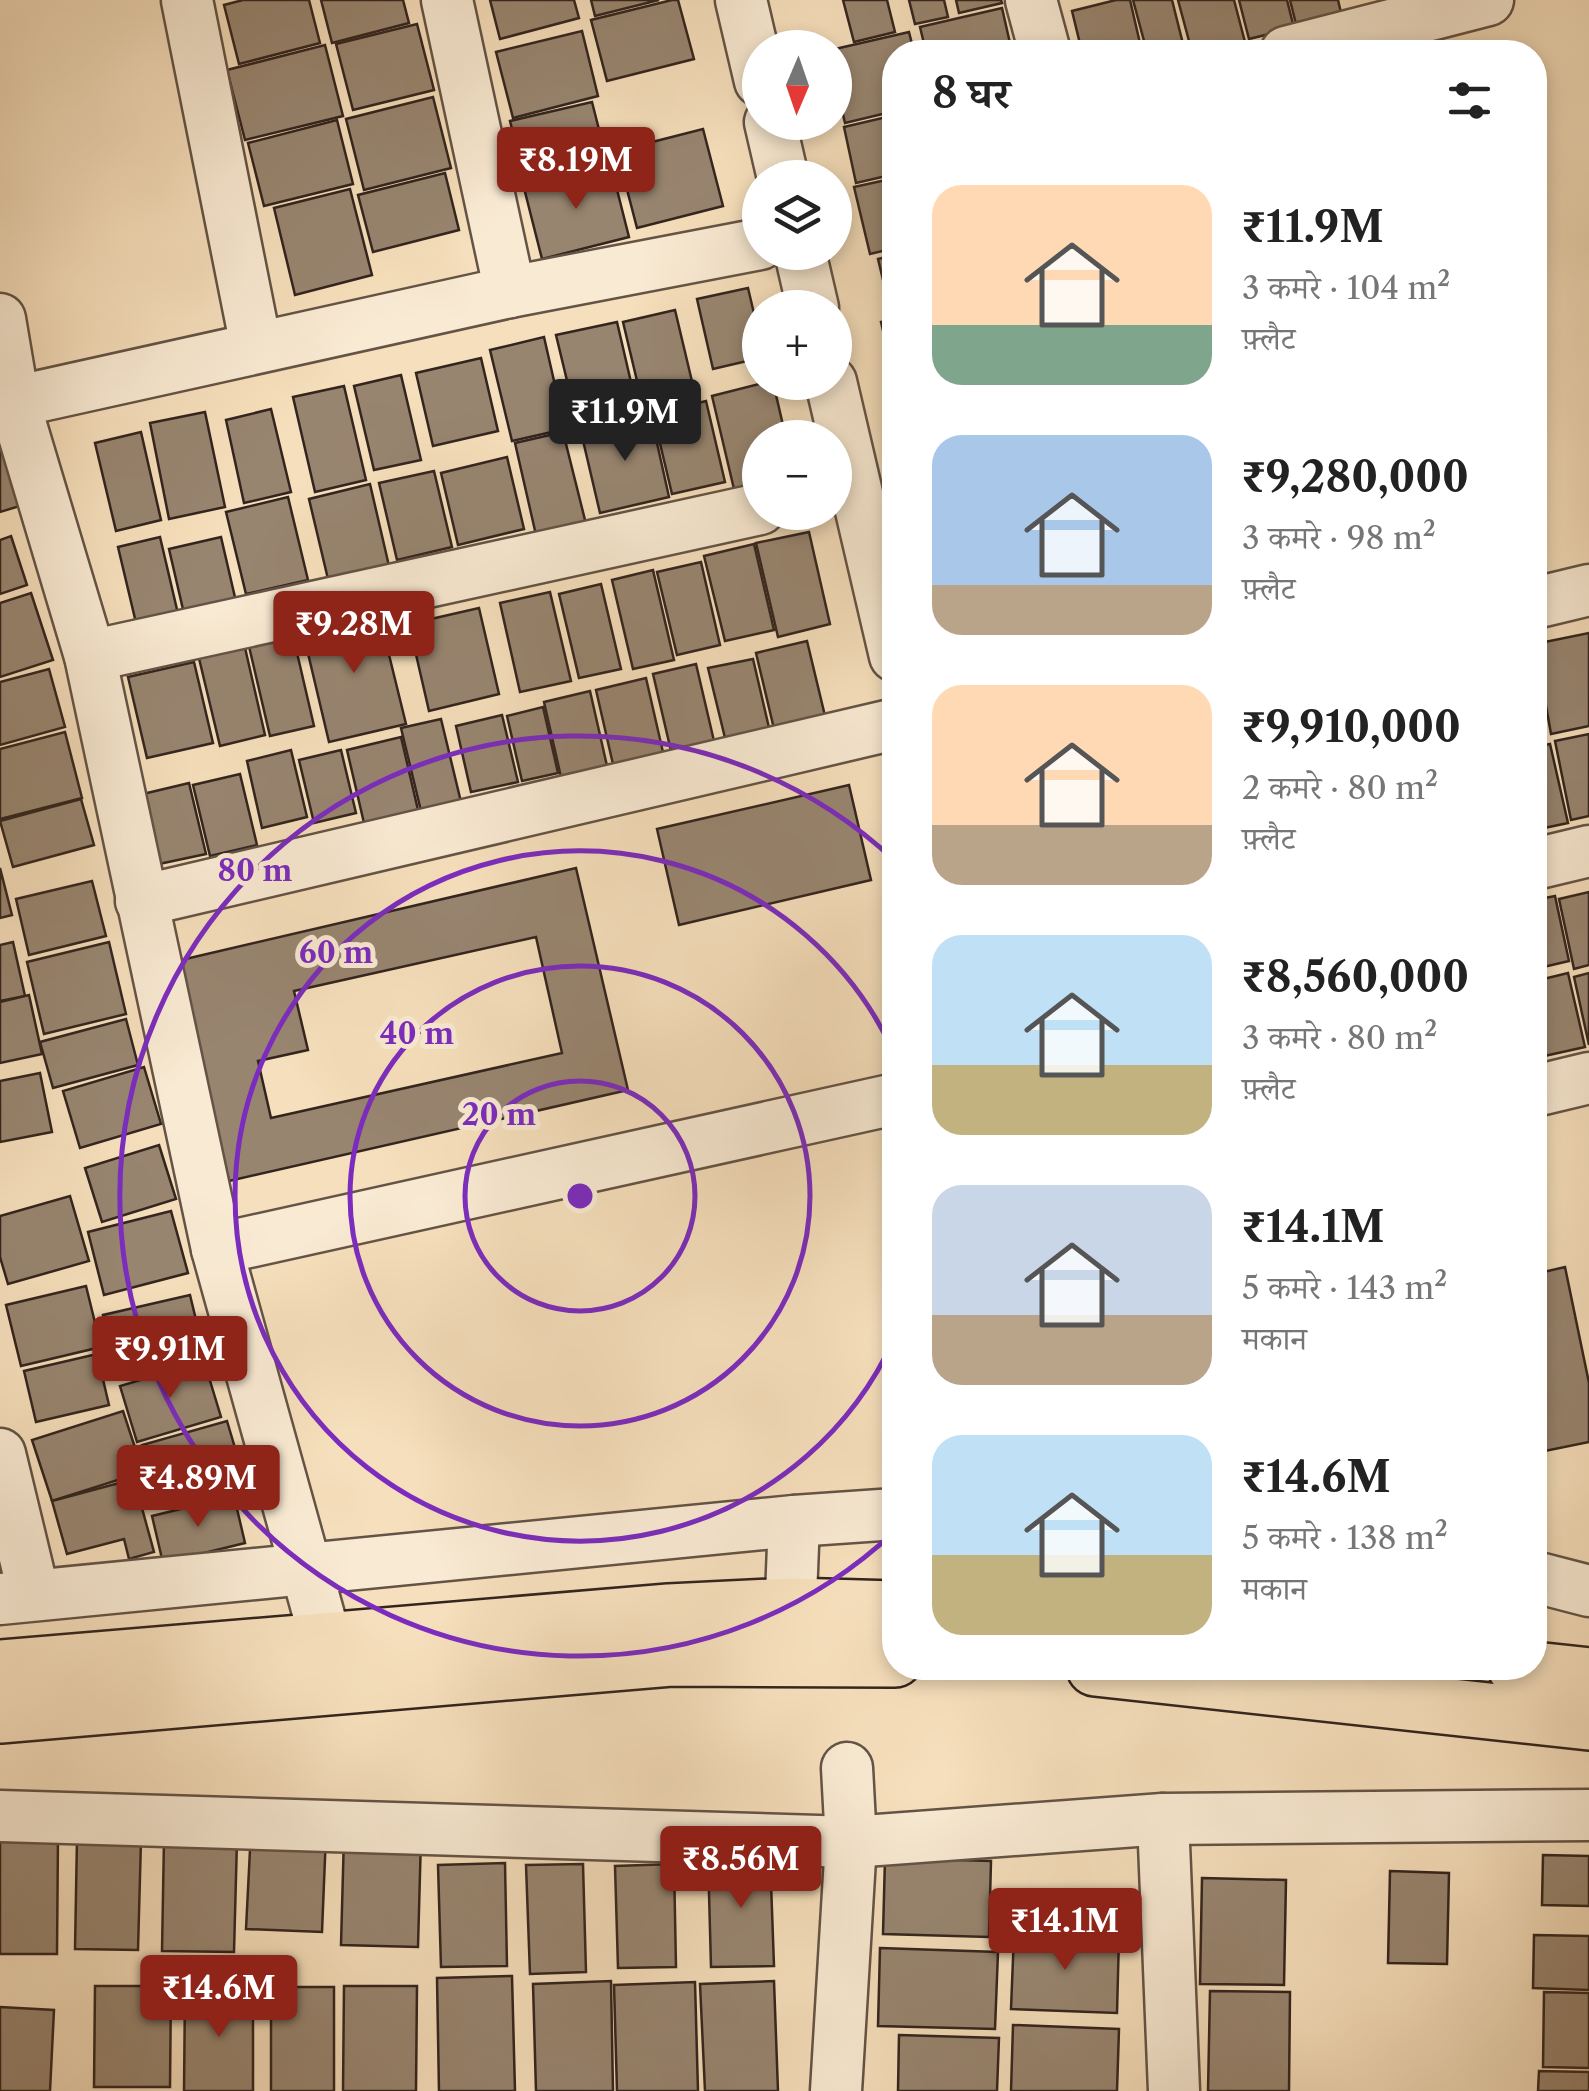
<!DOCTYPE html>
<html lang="hi">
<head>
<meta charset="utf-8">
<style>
  body { margin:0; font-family:"Libre Caslon Text","Noto Serif Devanagari",serif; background:#f2f2f2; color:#222; height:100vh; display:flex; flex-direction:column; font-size:38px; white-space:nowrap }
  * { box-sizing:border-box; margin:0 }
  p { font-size:32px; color:#767676 }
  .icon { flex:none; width:55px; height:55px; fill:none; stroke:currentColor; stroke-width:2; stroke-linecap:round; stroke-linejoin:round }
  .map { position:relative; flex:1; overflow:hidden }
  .details { position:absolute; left:882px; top:40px; width:665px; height:1640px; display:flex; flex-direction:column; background:#fff; border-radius:40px; box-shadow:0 5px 15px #0003 }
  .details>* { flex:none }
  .needle { width:65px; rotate:182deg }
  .tools { position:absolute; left:742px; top:30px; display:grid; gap:20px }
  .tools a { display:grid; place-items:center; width:110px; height:110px; border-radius:50%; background:#fff; box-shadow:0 5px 15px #0003; font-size:50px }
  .price { position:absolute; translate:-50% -85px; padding:0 22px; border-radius:10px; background:#8f2418; color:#fff; font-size:32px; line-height:65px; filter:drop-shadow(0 2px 5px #0008) }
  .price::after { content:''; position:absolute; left:50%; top:60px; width:30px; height:22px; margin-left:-15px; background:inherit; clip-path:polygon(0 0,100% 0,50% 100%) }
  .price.current { background:#222; color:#fff }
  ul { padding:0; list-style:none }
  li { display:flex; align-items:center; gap:30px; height:250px; padding:0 50px }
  li span { display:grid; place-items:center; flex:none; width:280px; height:200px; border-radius:30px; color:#555 }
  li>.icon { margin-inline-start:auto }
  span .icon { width:120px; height:120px; fill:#fffc; stroke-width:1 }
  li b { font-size:42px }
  h2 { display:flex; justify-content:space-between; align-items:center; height:120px; padding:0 50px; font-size:42px }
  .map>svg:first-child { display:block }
  .building { fill:#988570; stroke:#33241e; stroke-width:2.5; fill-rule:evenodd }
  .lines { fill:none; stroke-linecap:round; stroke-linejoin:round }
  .minor-casing { stroke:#645346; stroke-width:55 }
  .major-casing { stroke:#33241e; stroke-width:60 }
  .minor { stroke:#f9ead3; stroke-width:50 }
  .major { stroke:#f6dfbc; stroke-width:55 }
  .ring { fill:none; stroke:#7b2cbf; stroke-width:5 }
  .centre { fill:#7b2cbf; stroke:#f9ead3; stroke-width:5 }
  .ring-label { font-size:30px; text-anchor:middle; font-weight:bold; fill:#7b2cbf; stroke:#f9ead3; stroke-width:10; stroke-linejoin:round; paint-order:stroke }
</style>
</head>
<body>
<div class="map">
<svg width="1589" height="2091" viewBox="0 0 1589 2091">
  <rect width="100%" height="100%" fill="#f6dfbc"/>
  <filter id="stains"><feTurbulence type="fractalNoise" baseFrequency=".002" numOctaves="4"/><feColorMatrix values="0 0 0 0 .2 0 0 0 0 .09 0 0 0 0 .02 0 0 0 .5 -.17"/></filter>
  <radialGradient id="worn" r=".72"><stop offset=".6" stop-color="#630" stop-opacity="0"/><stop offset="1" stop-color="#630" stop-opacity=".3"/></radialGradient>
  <g class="building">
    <path d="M 243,0 L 309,0 L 320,43 L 239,64 L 224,5 Z"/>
    <path d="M 321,0 L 403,0 L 409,23 L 332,43 Z"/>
    <path d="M 490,0 L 574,0 L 579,18 L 500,39 Z"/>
    <path d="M 591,0 L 659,0 L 595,16 Z"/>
    <path d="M 672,0 L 678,0 L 694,59 L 607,81 L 591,20 Z"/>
    <path d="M 843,0 L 887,0 L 895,32 L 854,42 Z"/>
    <path d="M 909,0 L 944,0 L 948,17 L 915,24 Z"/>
    <path d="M 956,0 L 1001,0 L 1002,3 L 959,13 Z"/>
    <path d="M 1116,0 L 1130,0 L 1142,52 L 1082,52 L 1072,11 Z"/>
    <path d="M 1133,0 L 1172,0 L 1185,52 L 1147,52 Z"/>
    <path d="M 1178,0 L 1234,0 L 1245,42 L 1192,52 Z"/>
    <path d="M 1239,0 L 1287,0 L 1294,28 L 1249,39 Z"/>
    <path d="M 1290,0 L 1338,0 L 1342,17 L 1297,28 Z"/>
    <path d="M 1002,8 L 1012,52 L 926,52 L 920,27 Z"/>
    <path d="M 417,24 L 434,90 L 353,110 L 336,44 Z"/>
    <path d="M 582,31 L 598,96 L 513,118 L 496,52 Z"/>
    <path d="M 909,32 L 914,52 L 895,52 L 895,111 L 845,123 L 835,80 L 835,49 Z"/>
    <path d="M 325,45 L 343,116 L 245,140 L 227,70 Z"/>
    <path d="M 433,97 L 451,168 L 364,190 L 346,119 Z"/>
    <path d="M 592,102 L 608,165 L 526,185 L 510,121 Z"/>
    <path d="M 895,115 L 895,174 L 856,183 L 844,127 Z"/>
    <path d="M 337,120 L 353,184 L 264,206 L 248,143 Z"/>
    <path d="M 703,129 L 723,206 L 637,228 L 617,151 Z"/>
    <path d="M 611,166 L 629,237 L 542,259 L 524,188 Z"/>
    <path d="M 445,173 L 459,230 L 373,252 L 358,195 Z"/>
    <path d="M 895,178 L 895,248 L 870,254 L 854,187 Z"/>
    <path d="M 350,189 L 372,275 L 295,295 L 274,208 Z"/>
    <path d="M 895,255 L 895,312 L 891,313 L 878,259 Z"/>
    <path d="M 748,288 L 760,339 L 760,358 L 713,369 L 697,299 Z"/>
    <path d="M 675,310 L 695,394 L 643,406 L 623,322 Z"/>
    <path d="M 895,319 L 895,381 L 881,322 Z"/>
    <path d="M 617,322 L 637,408 L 577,422 L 556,335 Z"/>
    <path d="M 544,337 L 565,429 L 512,441 L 490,350 Z"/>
    <path d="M 481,358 L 498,431 L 433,446 L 416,373 Z"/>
    <path d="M 401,375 L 421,460 L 374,470 L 354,386 Z"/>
    <path d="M 767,382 L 773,382 L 786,438 L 760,438 L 760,483 L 734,489 L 712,396 Z"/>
    <path d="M 344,386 L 366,480 L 315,492 L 293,397 Z"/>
    <path d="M 706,401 L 725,482 L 672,494 L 653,414 Z"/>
    <path d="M 271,409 L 291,492 L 244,503 L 226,420 Z"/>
    <path d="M 205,412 L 225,507 L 169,519 L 150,423 Z"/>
    <path d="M 651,416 L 669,497 L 600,513 L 581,432 Z"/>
    <path d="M 0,431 L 23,505 L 0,512 Z"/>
    <path d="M 141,432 L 161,520 L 116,531 L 95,443 Z"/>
    <path d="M 563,432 L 586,524 L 536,535 L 515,443 Z"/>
    <path d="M 507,457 L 524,529 L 458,545 L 441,473 Z"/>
    <path d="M 434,471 L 452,547 L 397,560 L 379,483 Z"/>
    <path d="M 370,484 L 389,566 L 328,579 L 309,499 Z"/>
    <path d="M 288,497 L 308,580 L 246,594 L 226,512 Z"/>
    <path d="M 809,532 L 830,624 L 778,637 L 756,543 Z"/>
    <path d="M 11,536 L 27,585 L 0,594 L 0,540 Z"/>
    <path d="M 160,537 L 179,618 L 137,627 L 118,547 Z"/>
    <path d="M 221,537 L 237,606 L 185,618 L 169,549 Z"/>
    <path d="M 754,544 L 774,630 L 725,641 L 704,556 Z"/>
    <path d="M 701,562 L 720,645 L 677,655 L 657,572 Z"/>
    <path d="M 653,570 L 674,660 L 633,669 L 612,580 Z"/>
    <path d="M 601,584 L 621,669 L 579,678 L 559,594 Z"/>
    <path d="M 550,592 L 571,681 L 520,692 L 500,603 Z"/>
    <path d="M 31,593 L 53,660 L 0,677 L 0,603 Z"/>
    <path d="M 479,608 L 499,694 L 429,711 L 409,624 Z"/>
    <path d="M 378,610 L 406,724 L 329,742 L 302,628 Z"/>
    <path d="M 288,614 L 314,726 L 270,736 L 244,625 Z"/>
    <path d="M 1589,633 L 1589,726 L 1551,734 L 1535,644 Z"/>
    <path d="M 243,639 L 265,735 L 220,746 L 197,650 Z"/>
    <path d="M 807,641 L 826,720 L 775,733 L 756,653 Z"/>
    <path d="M 753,659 L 770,732 L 726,742 L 708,668 Z"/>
    <path d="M 194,662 L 213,743 L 147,758 L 128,677 Z"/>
    <path d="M 696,664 L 714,741 L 671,751 L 653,674 Z"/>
    <path d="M 49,669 L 65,727 L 0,745 L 0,682 Z"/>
    <path d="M 646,678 L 665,761 L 615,773 L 596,690 Z"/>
    <path d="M 590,691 L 607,766 L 561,777 L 544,702 Z"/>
    <path d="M 1535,696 L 1544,740 L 1535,742 Z"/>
    <path d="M 543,707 L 558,773 L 522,781 L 507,716 Z"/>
    <path d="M 502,715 L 518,782 L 471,792 L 456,726 Z"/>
    <path d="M 441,719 L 461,802 L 421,811 L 401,728 Z"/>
    <path d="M 65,732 L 82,798 L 0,819 L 0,749 Z"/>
    <path d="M 1589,734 L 1589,816 L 1571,820 L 1555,741 Z"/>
    <path d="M 401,737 L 418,810 L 364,823 L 347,750 Z"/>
    <path d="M 1550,744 L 1568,823 L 1535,830 L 1535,747 Z"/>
    <path d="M 291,750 L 307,817 L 262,828 L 247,761 Z"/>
    <path d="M 341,750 L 356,813 L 314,823 L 299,760 Z"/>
    <path d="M 240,774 L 257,845 L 210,856 L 193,785 Z"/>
    <path d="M 189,783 L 206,854 L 159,864 L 143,794 Z"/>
    <path d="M 849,785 L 871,880 L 679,925 L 657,829 Z"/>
    <path d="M 81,799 L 94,845 L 13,867 L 0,821 Z"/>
    <path d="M 0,868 L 12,915 L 0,918 Z"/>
    <path d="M 576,868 L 628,1090 L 229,1181 L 177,961 ZM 536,937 L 562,1053 L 271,1118 L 258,1061 L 308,1050 L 294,991 Z"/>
    <path d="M 92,881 L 106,936 L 29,955 L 16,899 Z"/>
    <path d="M 1589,892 L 1589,965 L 1574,969 L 1559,899 Z"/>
    <path d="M 1555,896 L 1569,961 L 1535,969 L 1535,900 Z"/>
    <path d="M 13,942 L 25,996 L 0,1001 L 0,945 Z"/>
    <path d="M 109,942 L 126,1014 L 44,1034 L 27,962 Z"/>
    <path d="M 1568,973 L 1585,1047 L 1540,1057 L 1535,1035 L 1535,981 Z"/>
    <path d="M 1589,973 L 1589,1045 L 1574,977 Z"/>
    <path d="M 29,995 L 42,1054 L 0,1063 L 0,1002 Z"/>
    <path d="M 126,1019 L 138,1065 L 53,1088 L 40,1042 Z"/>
    <path d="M 144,1067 L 161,1124 L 80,1148 L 63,1091 Z"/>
    <path d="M 40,1073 L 52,1132 L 0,1142 L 0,1081 Z"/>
    <path d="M 159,1145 L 176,1199 L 102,1222 L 85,1168 Z"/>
    <path d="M 70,1196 L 89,1261 L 8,1284 L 0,1257 L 0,1216 Z"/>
    <path d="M 171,1211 L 188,1273 L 104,1295 L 88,1232 Z"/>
    <path d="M 1565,1267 L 1589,1383 L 1589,1442 L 1535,1453 L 1535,1274 Z"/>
    <path d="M 86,1286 L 101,1347 L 21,1366 L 6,1305 Z"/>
    <path d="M 190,1295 L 204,1353 L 117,1374 L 103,1315 Z"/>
    <path d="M 97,1354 L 109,1405 L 36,1422 L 24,1371 Z"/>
    <path d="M 204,1361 L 221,1417 L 137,1442 L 120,1386 Z"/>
    <path d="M 123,1411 L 143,1472 L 52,1501 L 32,1440 Z"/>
    <path d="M 227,1421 L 243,1475 L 157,1500 L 142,1445 Z"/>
    <path d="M 134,1479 L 154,1552 L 129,1559 L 124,1539 L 67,1554 L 52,1501 Z"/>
    <path d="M 234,1496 L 245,1543 L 163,1563 L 152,1516 Z"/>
    <path d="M 251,1830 L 326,1834 L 322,1932 L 246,1929 Z"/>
    <path d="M 344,1835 L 421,1837 L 418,1947 L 341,1945 Z"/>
    <path d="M 0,1836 L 58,1836 L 57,1954 L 0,1954 Z"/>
    <path d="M 77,1838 L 141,1840 L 138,1950 L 75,1949 Z"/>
    <path d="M 164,1839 L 237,1840 L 234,1952 L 162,1951 Z"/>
    <path d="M 770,1855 L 774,1966 L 711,1967 L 708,1856 Z"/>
    <path d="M 1543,1855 L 1589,1856 L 1589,1906 L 1542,1905 Z"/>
    <path d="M 885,1858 L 991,1861 L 989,1937 L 883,1934 Z"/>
    <path d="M 505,1863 L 507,1966 L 441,1967 L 438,1865 Z"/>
    <path d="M 583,1864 L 586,1972 L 530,1974 L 526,1865 Z"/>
    <path d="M 674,1864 L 676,1967 L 618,1968 L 615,1866 Z"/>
    <path d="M 1390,1871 L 1449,1873 L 1447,1964 L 1388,1963 Z"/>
    <path d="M 1202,1878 L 1286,1880 L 1284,1985 L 1200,1984 Z"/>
    <path d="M 1014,1934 L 1119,1937 L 1117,2013 L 1011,2009 Z"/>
    <path d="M 1534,1935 L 1589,1936 L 1589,1990 L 1533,1988 Z"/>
    <path d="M 880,1948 L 998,1952 L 995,2029 L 878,2026 Z"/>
    <path d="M 512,1976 L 515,2091 L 439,2091 L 437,1978 Z"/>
    <path d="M 611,1981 L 613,2091 L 536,2091 L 533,1984 Z"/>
    <path d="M 774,1981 L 778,2091 L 705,2091 L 700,1984 Z"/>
    <path d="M 695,1982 L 698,2091 L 617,2091 L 614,1985 Z"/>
    <path d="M 95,1986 L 171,1986 L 170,2087 L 94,2087 Z"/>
    <path d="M 344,1986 L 417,1986 L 416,2091 L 343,2091 Z"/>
    <rect x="271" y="1987" width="63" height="104"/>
    <path d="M 253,1989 L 253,2091 L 184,2091 L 185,1990 Z"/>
    <path d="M 1210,1991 L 1290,1992 L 1289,2091 L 1208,2091 Z"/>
    <path d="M 1544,1992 L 1589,1993 L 1589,2068 L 1543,2067 Z"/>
    <path d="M 0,2007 L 54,2010 L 50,2091 L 0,2091 Z"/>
    <path d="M 1013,2025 L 1119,2029 L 1117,2091 L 1011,2091 Z"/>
    <path d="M 899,2035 L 999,2038 L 997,2091 L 898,2091 Z"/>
    <path d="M 1539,2071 L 1589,2072 L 1589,2091 L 1538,2091 Z"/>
  </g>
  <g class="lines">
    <g class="minor-casing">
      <g id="minor">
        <path d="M 187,0 L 256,346"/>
        <path d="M 447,0 L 510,292"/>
        <path d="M 741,0 L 760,81"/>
        <path d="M 1031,0 L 1045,52"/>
        <path d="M 1286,52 L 1488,0"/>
        <path d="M 770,122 L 783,178"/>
        <path d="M 800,252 L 813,308"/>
        <path d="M 0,319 L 14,402 L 90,656 L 217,1249 L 326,1641"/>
        <path d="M 831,382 L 895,656"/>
        <path d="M 0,405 L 510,292 L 760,244"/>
        <path d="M 1535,603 L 1589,590"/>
        <path d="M 90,656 L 760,509"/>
        <path d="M 1535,864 L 1589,851"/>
        <path d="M 141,901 L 895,724"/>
        <path d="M 1535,1091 L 1589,1078"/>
        <path d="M 217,1249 L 895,1099"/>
        <path d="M 0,1454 L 34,1595"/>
        <path d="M 1535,1577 L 1589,1591"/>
        <path d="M 0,1599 L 794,1521 L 895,1514"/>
        <path d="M 789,1646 L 794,1521"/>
        <path d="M 0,1816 L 851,1842 L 1163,1819 L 1589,1815"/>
        <path d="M 1163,1819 L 1174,2091"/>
        <path d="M 836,2091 L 851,1842 L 847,1768"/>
      </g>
    </g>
    <g class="major-casing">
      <g id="major">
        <path d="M 0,1668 L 669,1612 L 791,1606 L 895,1609"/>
        <path d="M 1095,1668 L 1589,1722"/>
        <path d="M 1516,1668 L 1589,1676"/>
        <path d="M 0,1715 L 671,1658 L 895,1659"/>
      </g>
    </g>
    <use href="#minor" class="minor"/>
    <use href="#major" class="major"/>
  </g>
  <g class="ring">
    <circle cx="580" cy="1196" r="115"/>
    <circle cx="580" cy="1196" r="230"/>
    <path d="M894 1339A345 345 0 1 1 894 1053"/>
    <path d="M894 1532A460 460 0 1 1 894 860"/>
  </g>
  <circle cx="580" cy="1196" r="15" class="centre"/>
  <g class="ring-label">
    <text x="255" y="881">80 m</text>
    <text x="336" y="963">60 m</text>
    <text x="417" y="1044">40 m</text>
    <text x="499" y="1125">20 m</text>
  </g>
  <rect width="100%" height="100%" filter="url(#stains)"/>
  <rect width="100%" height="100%" fill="url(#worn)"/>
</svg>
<div class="tools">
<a><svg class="needle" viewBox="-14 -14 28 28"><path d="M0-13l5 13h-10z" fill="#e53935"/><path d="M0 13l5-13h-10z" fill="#767676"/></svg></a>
<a><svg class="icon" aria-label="layers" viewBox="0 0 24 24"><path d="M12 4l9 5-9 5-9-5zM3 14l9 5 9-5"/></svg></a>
<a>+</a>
<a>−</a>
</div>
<b class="price" style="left:576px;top:212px">₹8.19M</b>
<b class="price current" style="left:625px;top:464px">₹11.9M</b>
<b class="price" style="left:354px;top:676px">₹9.28M</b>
<b class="price" style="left:170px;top:1401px">₹9.91M</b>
<b class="price" style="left:198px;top:1530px">₹4.89M</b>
<b class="price" style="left:741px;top:1911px">₹8.56M</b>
<b class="price" style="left:1065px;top:1973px">₹14.1M</b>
<b class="price" style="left:219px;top:2040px">₹14.6M</b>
<section class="details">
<h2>8 घर<svg class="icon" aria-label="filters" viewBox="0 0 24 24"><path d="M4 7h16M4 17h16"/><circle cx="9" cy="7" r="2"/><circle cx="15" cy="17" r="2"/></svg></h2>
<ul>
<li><span style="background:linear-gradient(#ffd9b3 70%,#7fa58c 0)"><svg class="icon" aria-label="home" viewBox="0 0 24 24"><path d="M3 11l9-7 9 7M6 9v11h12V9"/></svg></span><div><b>₹11.9M</b><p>3 कमरे · 104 m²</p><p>फ़्लैट</p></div></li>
<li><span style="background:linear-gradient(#a9c7e8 75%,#b9a48a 0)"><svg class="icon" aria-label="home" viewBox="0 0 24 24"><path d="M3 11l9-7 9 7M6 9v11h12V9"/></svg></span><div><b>₹9,280,000</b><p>3 कमरे · 98 m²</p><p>फ़्लैट</p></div></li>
<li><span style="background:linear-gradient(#ffd9b3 70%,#b9a48a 0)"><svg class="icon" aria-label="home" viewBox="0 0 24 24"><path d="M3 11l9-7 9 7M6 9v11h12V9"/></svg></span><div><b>₹9,910,000</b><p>2 कमरे · 80 m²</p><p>फ़्लैट</p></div></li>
<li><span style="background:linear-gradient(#bfe0f5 65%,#c2b280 0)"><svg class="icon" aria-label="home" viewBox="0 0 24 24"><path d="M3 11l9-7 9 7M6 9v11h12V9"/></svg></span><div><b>₹8,560,000</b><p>3 कमरे · 80 m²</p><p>फ़्लैट</p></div></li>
<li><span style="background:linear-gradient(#c9d6e8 65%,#b9a48a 0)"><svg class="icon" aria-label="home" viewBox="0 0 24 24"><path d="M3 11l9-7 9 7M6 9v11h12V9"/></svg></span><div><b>₹14.1M</b><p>5 कमरे · 143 m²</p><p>मकान</p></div></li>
<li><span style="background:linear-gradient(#bfe0f5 60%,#c2b280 0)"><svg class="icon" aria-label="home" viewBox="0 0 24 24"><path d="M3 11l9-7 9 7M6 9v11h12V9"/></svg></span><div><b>₹14.6M</b><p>5 कमरे · 138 m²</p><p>मकान</p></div></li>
</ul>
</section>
</div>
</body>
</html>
